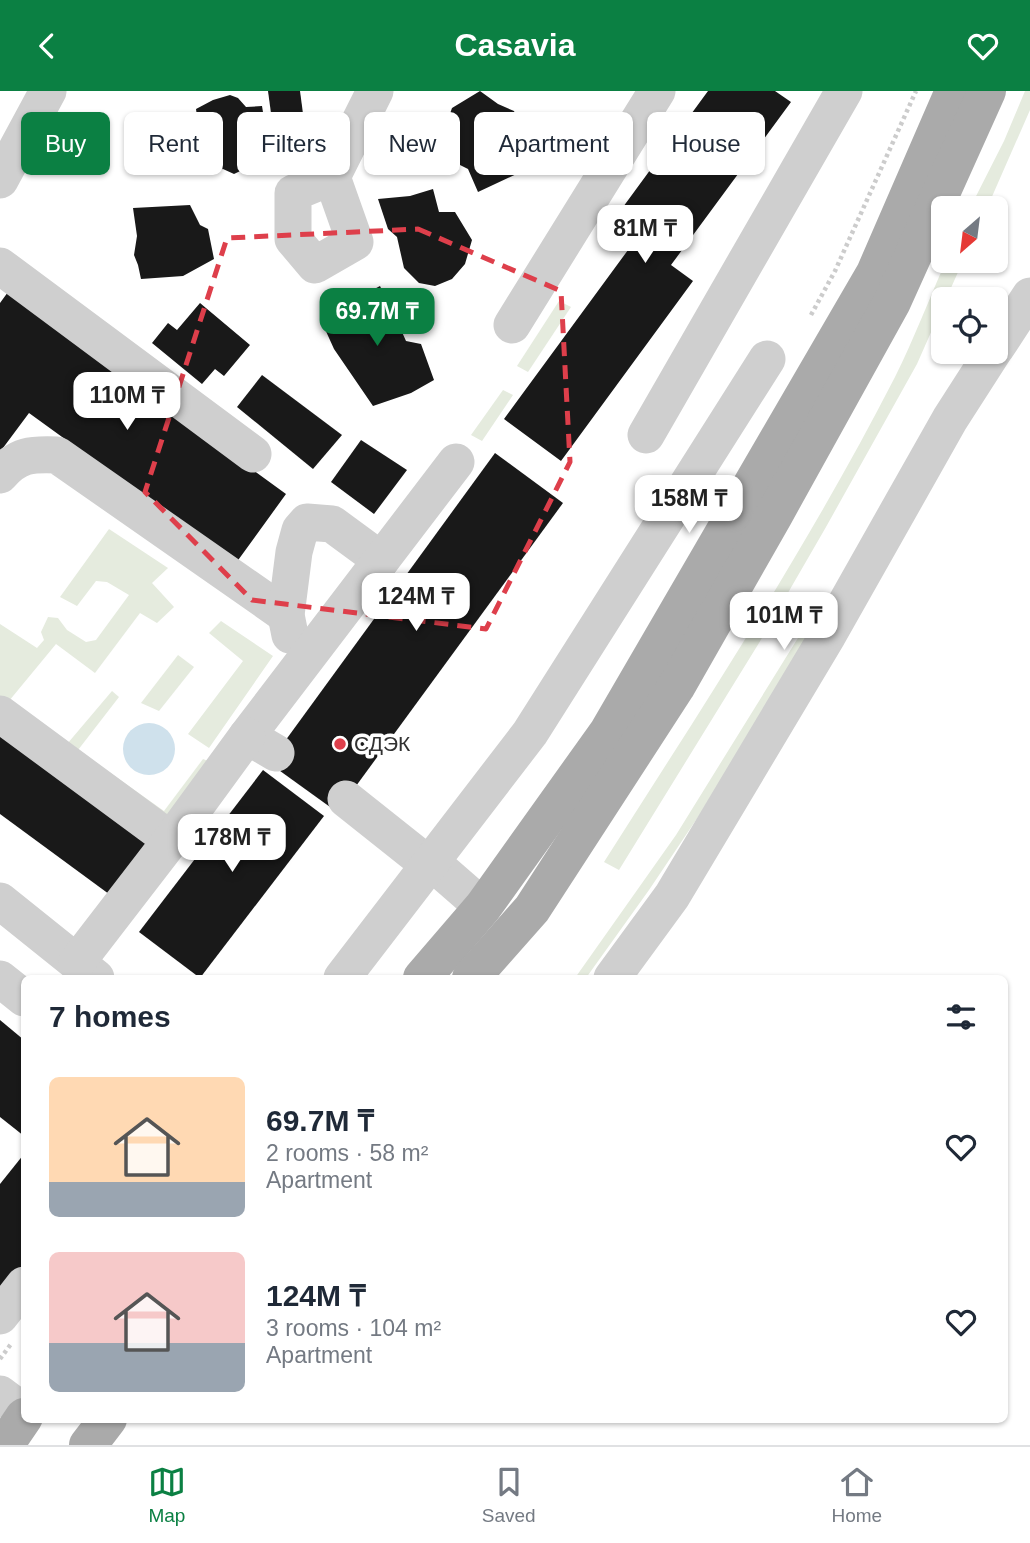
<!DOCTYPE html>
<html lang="en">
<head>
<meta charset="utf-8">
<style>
  body { margin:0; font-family:Helvetica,sans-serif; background:#f2f2f3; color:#1f2937; height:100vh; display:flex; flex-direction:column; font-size:26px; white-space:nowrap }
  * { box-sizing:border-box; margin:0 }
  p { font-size:23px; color:#747a83 }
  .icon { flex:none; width:38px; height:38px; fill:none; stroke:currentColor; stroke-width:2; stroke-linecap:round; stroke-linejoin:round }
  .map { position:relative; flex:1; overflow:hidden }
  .sheet { position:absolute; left:21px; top:884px; width:987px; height:448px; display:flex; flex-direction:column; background:#fff; border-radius:10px; box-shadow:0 2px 5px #0004 }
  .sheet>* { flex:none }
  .banner { position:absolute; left:21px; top:21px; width:989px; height:63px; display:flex; gap:14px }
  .needle { width:46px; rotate:208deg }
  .tools { position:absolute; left:931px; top:105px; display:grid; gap:14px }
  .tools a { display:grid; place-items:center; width:77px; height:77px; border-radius:10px; background:#fff; box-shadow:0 2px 5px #0004; font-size:35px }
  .price { position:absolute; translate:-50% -60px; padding:0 16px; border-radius:14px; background:#fff; color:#222; font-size:23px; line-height:46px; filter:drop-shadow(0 2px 4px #0008) }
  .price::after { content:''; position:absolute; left:50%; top:42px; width:21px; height:16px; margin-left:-10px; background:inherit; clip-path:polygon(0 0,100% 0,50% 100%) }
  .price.active { background:#0b8043; color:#fff }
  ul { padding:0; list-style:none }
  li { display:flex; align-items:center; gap:21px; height:175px; padding:0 28px }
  li span { display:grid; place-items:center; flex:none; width:196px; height:140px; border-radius:10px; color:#555 }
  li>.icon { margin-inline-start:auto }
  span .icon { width:84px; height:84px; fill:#fffc; stroke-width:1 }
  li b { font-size:30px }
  h2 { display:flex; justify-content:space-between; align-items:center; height:84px; padding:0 28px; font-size:30px }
  .tag { padding:0 24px; border-radius:10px; background:#fff; box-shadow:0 2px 5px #0004; font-size:24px; line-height:63px }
  .tag.active { background:#0b8043; color:#fff }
  header { display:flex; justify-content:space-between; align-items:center; height:91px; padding:0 28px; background:#0b8043; color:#fff; font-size:32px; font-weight:800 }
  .tabs { display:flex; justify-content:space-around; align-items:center; height:98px; border-top:2px solid #e0e1e3; background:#fff; font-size:19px; color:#747a83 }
  .tabs a { display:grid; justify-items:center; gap:4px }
  .tabs .active { color:#0b8043 }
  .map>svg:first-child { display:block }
  .green { fill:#e5ebde }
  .water { fill:#cfe1ec }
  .building { fill:#191919 }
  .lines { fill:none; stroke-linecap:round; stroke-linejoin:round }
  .path { stroke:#ccc; stroke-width:4.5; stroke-dasharray:3.5 3.5; stroke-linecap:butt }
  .minor { stroke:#cfcfcf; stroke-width:37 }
  .major { stroke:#aaa; stroke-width:38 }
  .marked { fill:none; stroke:#de3f4b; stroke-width:5; stroke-dasharray:14 9; stroke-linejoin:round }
  .poi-dot { fill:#de3f4b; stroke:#fff; stroke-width:2.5 }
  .labels { text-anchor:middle; stroke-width:7; stroke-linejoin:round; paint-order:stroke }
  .poi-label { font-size:21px; fill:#323232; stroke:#fff; text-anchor:start }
</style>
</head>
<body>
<header><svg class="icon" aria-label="back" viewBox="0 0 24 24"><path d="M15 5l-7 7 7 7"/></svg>Casavia<svg class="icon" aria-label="heart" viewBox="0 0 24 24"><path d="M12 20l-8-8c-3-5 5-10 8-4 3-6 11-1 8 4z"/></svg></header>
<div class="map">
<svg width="1030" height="1354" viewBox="0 0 1030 1354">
  <rect width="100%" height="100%" fill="#fff"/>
  <g class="green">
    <path d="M 1025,0 L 1030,0 L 1030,19 L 987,117 L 970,117 L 1004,50 Z"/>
    <path d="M 946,170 L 963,170 L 946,208 L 943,208 L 943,214 L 917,273 L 826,436 L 759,552 L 619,779 L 604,771 C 705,612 809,454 895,286 C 914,248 929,208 946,170 Z"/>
    <path d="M 559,210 L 571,216 L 528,281 L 517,275 Z"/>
    <path d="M 503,299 L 513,304 L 482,350 L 471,344 Z"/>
    <path d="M 109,438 L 168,477 L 152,492 L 174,516 L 157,532 L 140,522 L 95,582 L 56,553 L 4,616 L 0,612 L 0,533 L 37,557 L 44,549 L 41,541 L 48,526 L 58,527 L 67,539 L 86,551 L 96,549 L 129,504 L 107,491 L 96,490 L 77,515 L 60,506 Z"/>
    <path d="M 824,505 L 831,508 L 700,723 L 649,799 L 586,887 L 575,887 L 676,744 Z"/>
    <path d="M 221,530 L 273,565 L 209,657 L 188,643 L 243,570 L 209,542 Z"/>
    <path d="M 178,564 L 194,576 L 159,620 L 141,612 Z"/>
    <path d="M 112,600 L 119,606 L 78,659 L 164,720 L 203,668 L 211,671 L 164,735 L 62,659 Z"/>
  </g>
  <circle class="water" cx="149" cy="658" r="26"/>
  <g class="building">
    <path d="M 268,0 L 300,0 L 309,68 L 278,74 Z"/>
    <path d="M 480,0 L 498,13 L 514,20 L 536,74 L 478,101 L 468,78 L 458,73 L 457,55 L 446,34 L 452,17 Z"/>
    <path d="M 708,0 L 775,0 L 791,11 L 671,174 L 693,190 L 561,370 L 504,328 L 628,159 L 604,142 Z"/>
    <path d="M 230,4 L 238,7 L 246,16 L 262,15 L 269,58 L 255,73 L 234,83 L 223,78 L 208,82 L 203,69 L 196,18 L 213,9 Z"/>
    <path d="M 433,98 L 439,121 L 455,121 L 472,149 L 465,173 L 452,188 L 435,195 L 419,192 L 404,177 L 397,146 L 388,138 L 378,108 L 410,105 Z"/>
    <path d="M 190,114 L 200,134 L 208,138 L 214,168 L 183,185 L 141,188 L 138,174 L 134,164 L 137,145 L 133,117 Z"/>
    <path d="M 380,195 L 394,225 L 402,222 L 407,232 L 402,241 L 406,250 L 421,253 L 434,289 L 411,302 L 373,315 L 334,258 L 320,227 Z"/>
    <path d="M 8,201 L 286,403 L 236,472 L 29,322 L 0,361 L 0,212 Z"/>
    <path d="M 200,212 L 250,254 L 224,285 L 215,278 L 202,293 L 152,252 L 168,232 L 177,239 Z"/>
    <path d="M 262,284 L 342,344 L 313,378 L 237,316 Z"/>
    <path d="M 361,349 L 407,379 L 374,423 L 331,391 Z"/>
    <path d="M 495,362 L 563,412 L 337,721 L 269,672 Z"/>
    <path d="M 0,645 L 150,755 L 113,806 L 0,723 Z"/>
    <path d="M 263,679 L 324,725 L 200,887 L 139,841 Z"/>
    <path d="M 0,929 L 24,949 L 24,1045 L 0,1026 Z"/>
    <path d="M 24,1063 L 24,1174 L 0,1204 L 0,1093 Z"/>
  </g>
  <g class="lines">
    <g class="path">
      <path d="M 811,224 L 835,180 L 916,0"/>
      <path d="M 0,1268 L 11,1253"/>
    </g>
    <g class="minor">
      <path d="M 332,86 L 355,151 L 315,174 L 293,148 L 293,102 L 332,86 L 375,0"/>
      <path d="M 0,89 L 48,0"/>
      <path d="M 0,175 L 253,363"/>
      <path d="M 512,234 L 657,0"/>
      <path d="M 996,257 L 1030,205"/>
      <path d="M 646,344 L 844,0"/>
      <path d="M 0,384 C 18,363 32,363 57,364 L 286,524"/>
      <path d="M 290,544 L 286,524 L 294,461 L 300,439 L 307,431 L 332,433 L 381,469"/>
      <path d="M 0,623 L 171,749"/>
      <path d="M 276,662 L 247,645 L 456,371"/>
      <path d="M 346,708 L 429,774 L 444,782 L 483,816"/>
      <path d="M 0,810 L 96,887"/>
      <path d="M 77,871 L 171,749 L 247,645"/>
      <path d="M 342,887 L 530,642 L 767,268"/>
      <path d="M 612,887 L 672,805 L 828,544 L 950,328 L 993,261"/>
      <path d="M 0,888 L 24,907"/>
      <path d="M 0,1225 L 24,1194"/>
      <path d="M 0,1303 L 24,1321"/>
    </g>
    <g class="major">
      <path d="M 422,887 L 483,816 L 608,641 L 875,182 L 954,0"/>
      <path d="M 471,887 L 532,818 L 676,596 L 774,424 L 892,211 L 987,0"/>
      <path d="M 5,1354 L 24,1326"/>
      <path d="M 88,1354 L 108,1328"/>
    </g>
  </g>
  <path class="marked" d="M 418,138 L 561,200 L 570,371 L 486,538 L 252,509 L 145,401 L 227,147 Z"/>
  <circle class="poi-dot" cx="340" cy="653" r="7"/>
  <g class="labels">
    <g class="poi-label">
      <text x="354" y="660">СДЭК</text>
    </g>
  </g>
</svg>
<div class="tools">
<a><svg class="needle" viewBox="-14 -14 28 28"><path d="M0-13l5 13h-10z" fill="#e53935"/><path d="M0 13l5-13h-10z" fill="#747a83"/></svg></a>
<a><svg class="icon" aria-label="locate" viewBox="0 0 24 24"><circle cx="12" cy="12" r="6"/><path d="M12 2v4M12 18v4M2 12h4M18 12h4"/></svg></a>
</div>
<b class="price" style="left:645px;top:174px">81M ₸</b>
<b class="price active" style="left:377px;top:257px">69.7M ₸</b>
<b class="price" style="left:127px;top:341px">110M ₸</b>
<b class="price" style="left:689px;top:444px">158M ₸</b>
<b class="price" style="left:416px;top:542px">124M ₸</b>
<b class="price" style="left:784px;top:561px">101M ₸</b>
<b class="price" style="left:232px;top:783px">178M ₸</b>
<div class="banner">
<a class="tag active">Buy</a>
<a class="tag">Rent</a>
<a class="tag">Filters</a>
<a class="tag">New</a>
<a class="tag">Apartment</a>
<a class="tag">House</a>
</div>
<section class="sheet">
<h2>7 homes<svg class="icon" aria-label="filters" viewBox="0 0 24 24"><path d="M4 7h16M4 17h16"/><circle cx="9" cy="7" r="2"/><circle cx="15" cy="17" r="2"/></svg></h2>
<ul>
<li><span style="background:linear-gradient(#ffd9b3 75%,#9aa5b1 0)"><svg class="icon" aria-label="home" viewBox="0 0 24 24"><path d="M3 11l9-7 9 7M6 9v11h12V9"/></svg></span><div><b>69.7M ₸</b><p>2 rooms · 58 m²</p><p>Apartment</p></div><svg class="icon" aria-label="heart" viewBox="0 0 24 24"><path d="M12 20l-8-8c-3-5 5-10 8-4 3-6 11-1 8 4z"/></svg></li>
<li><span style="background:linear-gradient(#f6c9c9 65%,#9aa5b1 0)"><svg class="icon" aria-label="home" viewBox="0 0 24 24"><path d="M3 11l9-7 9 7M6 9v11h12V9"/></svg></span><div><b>124M ₸</b><p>3 rooms · 104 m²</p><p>Apartment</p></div><svg class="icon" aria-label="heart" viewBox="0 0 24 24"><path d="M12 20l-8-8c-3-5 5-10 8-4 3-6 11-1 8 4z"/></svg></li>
</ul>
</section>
</div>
<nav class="tabs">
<a class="active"><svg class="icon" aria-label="map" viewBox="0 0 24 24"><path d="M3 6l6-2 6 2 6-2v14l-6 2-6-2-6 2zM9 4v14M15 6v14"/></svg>Map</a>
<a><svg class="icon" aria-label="saved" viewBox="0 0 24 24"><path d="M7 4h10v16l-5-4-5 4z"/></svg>Saved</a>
<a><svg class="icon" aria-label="home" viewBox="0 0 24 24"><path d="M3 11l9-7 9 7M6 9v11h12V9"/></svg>Home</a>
</nav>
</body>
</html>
